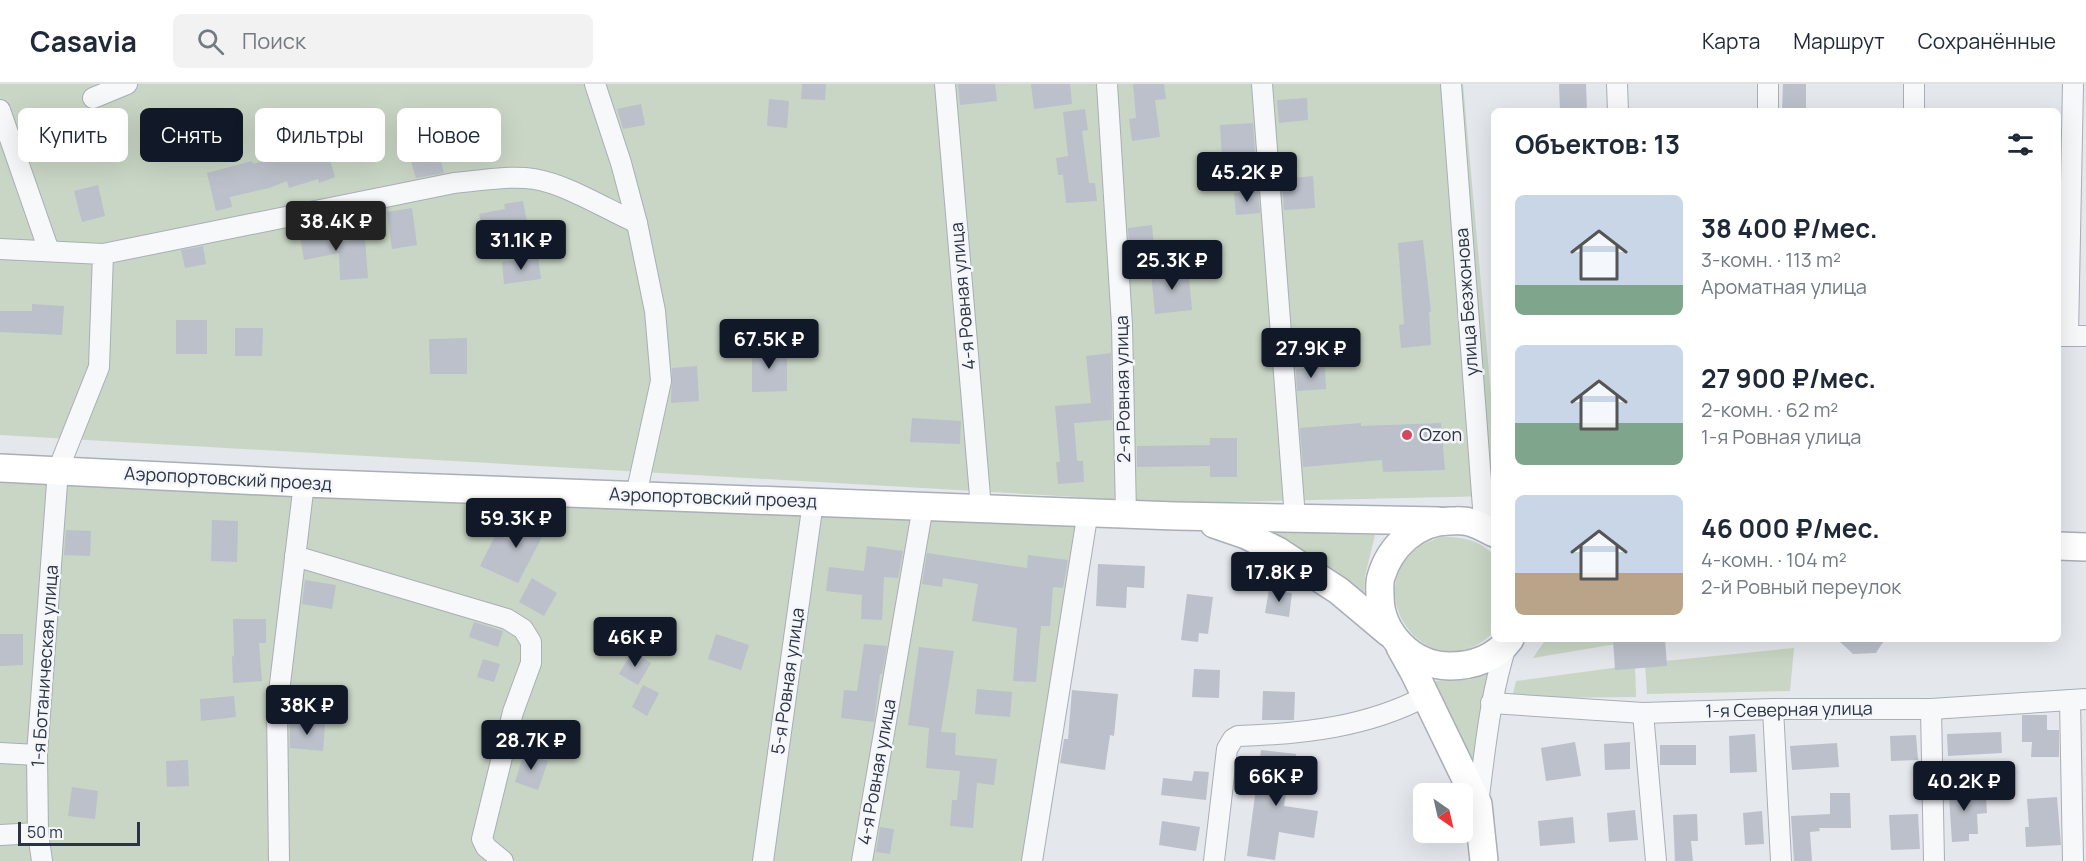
<!DOCTYPE html>
<html lang="ru">
<head>
<meta charset="utf-8">
<style>
  body { margin:0; font-family:Manrope,sans-serif; background:#f2f2f3; color:#1f2937; height:100vh; display:flex; flex-direction:column; font-size:22px; white-space:nowrap }
  * { box-sizing:border-box; margin:0 }
  p { font-size:20px; color:#747a83 }
  .icon { flex:none; width:33px; height:33px; fill:none; stroke:currentColor; stroke-width:2; stroke-linecap:round; stroke-linejoin:round }
  .map { position:relative; flex:1; overflow:hidden }
  .panel { position:absolute; left:1491px; top:24px; width:570px; height:534px; display:flex; flex-direction:column; background:#fff; border-radius:9px; box-shadow:0 6px 24px #0002 }
  .panel>* { flex:none }
  .guide { position:absolute; left:18px; top:24px; width:570px; height:54px; display:flex; gap:12px }
  .needle { width:39px; rotate:146deg }
  .controls { position:absolute; left:1413px; top:699px; display:grid; gap:12px }
  .controls a { display:grid; place-items:center; width:60px; height:60px; border-radius:9px; background:#fff; box-shadow:0 6px 24px #0002; font-size:30px }
  .scale { position:absolute; left:18px; bottom:15px; width:122px; box-sizing:border-box; padding-left:6px; border:3px solid #2b3445; border-top:0; font-size:16px; line-height:21px; white-space:nowrap; color:#2b3445; -webkit-text-stroke:4px #f4f6f9; paint-order:stroke }
  .price { position:absolute; translate:-50% -51px; padding:0 14px; border-radius:6px; background:#111827; color:#fff; font-size:20px; line-height:39px; filter:drop-shadow(0 2px 3px #0008) }
  .price::after { content:''; position:absolute; left:50%; top:36px; width:18px; height:14px; margin-left:-9px; background:inherit; clip-path:polygon(0 0,100% 0,50% 100%) }
  .price.selected { background:#222; color:#fff }
  ul { padding:0; list-style:none }
  li { display:flex; align-items:center; gap:18px; height:150px; padding:0 24px }
  li span { display:grid; place-items:center; flex:none; width:168px; height:120px; border-radius:9px; color:#555 }
  li>.icon { margin-inline-start:auto }
  span .icon { width:72px; height:72px; fill:#fffc; stroke-width:1 }
  li b { font-size:26px }
  h2 { display:flex; justify-content:space-between; align-items:center; height:72px; padding:0 24px; font-size:26px }
  .tag { padding:0 21px; border-radius:9px; background:#fff; box-shadow:0 6px 24px #0002; font-size:21px; line-height:54px }
  .tag.selected { background:#111827; color:#fff }
  header { display:flex; align-items:center; gap:36px; box-sizing:border-box; height:84px; padding:0 30px; background:#fff; border-bottom:2px solid #e0e1e3 }
  header strong { font-size:28px }
  nav { display:flex; gap:33px; margin-inline-start:auto; font-size:21px }
  .search { width:420px; height:54px; background:#f2f2f3; display:flex; align-items:center; gap:15px; box-sizing:border-box; padding:0 21px; border-radius:9px; color:#747a83; font-size:22px }
  .map>svg:first-child { display:block }
  .green { fill:#c9d6c5 }
  .building { fill:#bbc0ca }
  .lines { fill:none; stroke-linecap:round; stroke-linejoin:round }
  .street-casing { stroke:#a9aeb7; stroke-width:22 }
  .secondary-casing { stroke:#a9aeb7; stroke-width:30 }
  .street { stroke:#f7f8fa; stroke-width:20 }
  .secondary { stroke:#fff; stroke-width:27 }
  .poi-dot { fill:#d1495b; stroke:#f4f6f9; stroke-width:2 }
  .labels { text-anchor:middle; stroke-width:5; stroke-linejoin:round; paint-order:stroke }
  .street-label { font-size:18px; fill:#2b3445; stroke:#f4f6f9 }
  .poi-label { font-size:18px; fill:#2b3445; stroke:#f4f6f9; text-anchor:start }
</style>
</head>
<body>
<header>
<strong>Casavia</strong>
<div class="search"><svg class="icon" aria-label="search" viewBox="0 0 24 24"><circle cx="10" cy="10" r="6"/><path d="M15 15l6 6"/></svg>Поиск</div>
<nav><a>Карта</a><a>Маршрут</a><a>Сохранённые</a></nav>
</header>
<div class="map">
<svg width="2086" height="777" viewBox="0 0 2086 777">
  <rect width="100%" height="100%" fill="#e4e7ec"/>
  <g class="green">
    <path d="M 0,0 L 1463,0 L 1494,343 L 1494,412 L 1182,419 L 0,351 Z"/>
    <path d="M 0,399 L 1085,435 L 1033,777 L 0,777 Z"/>
    <path d="M 1263,446 L 1375,451 L 1365,492 L 1364,513 Z"/>
    <path d="M 1441,453 C 1462,453 1478,455 1494,471 L 1494,548 C 1432,610 1354,509 1420,462 C 1426,458 1434,456 1441,453 Z"/>
    <path d="M 1546,555 L 1634,555 L 1634,557 L 1533,574 Z"/>
    <path d="M 1794,564 L 1790,607 L 1647,610 L 1645,579 Z"/>
    <path d="M 1635,581 L 1636,613 L 1512,614 L 1516,597 Z"/>
    <path d="M 1488,590 L 1475,679 L 1469,680 L 1430,597 L 1469,596 Z"/>
  </g>
  <g class="building">
    <path d="M 802,0 L 826,0 L 825,16 L 801,15 Z"/>
    <path d="M 958,0 L 995,0 L 997,17 L 960,21 Z"/>
    <path d="M 1031,0 L 1070,0 L 1072,20 L 1034,25 Z"/>
    <path d="M 1133,0 L 1164,0 L 1166,15 L 1155,16 L 1160,53 L 1132,57 L 1129,35 L 1136,34 Z"/>
    <path d="M 1559,0 L 1586,0 L 1587,27 L 1560,27 Z"/>
    <path d="M 1783,0 L 1806,0 L 1806,27 L 1782,27 Z"/>
    <path d="M 1307,14 L 1308,36 L 1279,39 L 1277,16 Z"/>
    <path d="M 769,15 L 789,17 L 787,44 L 767,42 Z"/>
    <path d="M 641,20 L 645,41 L 623,45 L 617,25 Z"/>
    <path d="M 1085,25 L 1088,46 L 1082,47 L 1089,99 L 1095,99 L 1097,117 L 1066,119 L 1063,91 L 1058,91 L 1056,74 L 1068,72 L 1063,28 Z"/>
    <path d="M 1253,39 L 1255,72 L 1222,74 L 1220,41 Z"/>
    <path d="M 326,62 L 335,93 L 319,99 L 318,95 L 289,104 L 287,97 L 269,104 L 230,113 L 232,123 L 216,127 L 207,89 L 252,77 L 253,80 L 273,73 L 274,76 Z"/>
    <path d="M 437,63 L 444,89 L 416,94 L 409,71 Z"/>
    <path d="M 1313,92 L 1315,124 L 1284,126 L 1282,95 Z"/>
    <path d="M 98,101 L 105,132 L 82,138 L 74,107 Z"/>
    <path d="M 1258,107 L 1260,129 L 1236,131 L 1234,109 Z"/>
    <path d="M 523,117 L 528,143 L 505,147 L 506,151 L 484,155 L 479,130 L 505,125 L 504,120 Z"/>
    <path d="M 412,124 L 417,161 L 392,165 L 387,128 Z"/>
    <path d="M 1152,141 L 1155,175 L 1130,178 L 1128,144 Z"/>
    <path d="M 326,142 L 329,158 L 365,155 L 368,194 L 340,196 L 339,169 L 304,176 L 299,147 Z"/>
    <path d="M 1423,156 L 1431,228 L 1429,228 L 1431,261 L 1401,264 L 1399,241 L 1404,240 L 1398,159 Z"/>
    <path d="M 203,162 L 206,180 L 185,184 L 181,166 Z"/>
    <path d="M 538,173 L 541,195 L 504,200 L 502,178 Z"/>
    <path d="M 1188,185 L 1192,226 L 1155,230 L 1151,189 Z"/>
    <path d="M 32,220 L 64,222 L 62,251 L 0,248 L 0,227 L 32,227 Z"/>
    <rect x="176" y="236" width="31" height="34"/>
    <path d="M 235,244 L 263,244 L 262,272 L 235,272 Z"/>
    <path d="M 467,254 L 467,290 L 430,290 L 429,255 Z"/>
    <path d="M 752,264 L 787,264 L 787,307 L 752,308 Z"/>
    <path d="M 1111,269 L 1112,336 L 1074,339 L 1077,377 L 1083,377 L 1084,398 L 1058,400 L 1056,378 L 1060,378 L 1055,322 L 1091,319 L 1086,272 Z"/>
    <path d="M 697,282 L 699,317 L 671,319 L 672,284 Z"/>
    <path d="M 1325,283 L 1326,305 L 1297,307 L 1296,285 Z"/>
    <path d="M 912,334 L 961,337 L 960,360 L 910,358 Z"/>
    <path d="M 1361,339 L 1361,342 L 1441,339 L 1445,386 L 1383,388 L 1382,376 L 1303,383 L 1300,344 Z"/>
    <path d="M 1210,354 L 1237,354 L 1237,393 L 1210,393 L 1210,382 L 1137,383 L 1137,362 L 1210,361 Z"/>
    <path d="M 525,433 L 552,434 L 518,499 L 480,482 L 496,450 L 512,457 Z"/>
    <path d="M 212,436 L 238,437 L 237,478 L 211,477 Z"/>
    <path d="M 66,446 L 91,447 L 90,472 L 64,471 Z"/>
    <path d="M 867,462 L 903,467 L 898,494 L 884,493 L 882,536 L 861,535 L 862,511 L 826,507 L 829,483 L 864,487 Z"/>
    <path d="M 927,469 L 1027,484 L 1028,471 L 1068,476 L 1063,504 L 1053,503 L 1050,542 L 1041,542 L 1036,598 L 1013,597 L 1017,544 L 972,537 L 978,500 L 943,494 L 942,503 L 922,500 Z"/>
    <path d="M 1098,480 L 1145,482 L 1144,504 L 1127,503 L 1126,524 L 1096,522 Z"/>
    <path d="M 532,494 L 557,509 L 544,532 L 519,518 Z"/>
    <path d="M 305,496 L 336,501 L 332,525 L 302,520 Z"/>
    <path d="M 1269,506 L 1292,509 L 1289,533 L 1265,529 Z"/>
    <path d="M 1187,510 L 1213,513 L 1208,550 L 1199,549 L 1198,558 L 1181,556 Z"/>
    <path d="M 233,535 L 266,535 L 266,559 L 259,559 L 262,597 L 233,599 L 232,572 L 234,572 Z"/>
    <path d="M 474,538 L 503,547 L 498,563 L 469,553 Z"/>
    <path d="M 0,550 L 23,550 L 23,581 L 0,582 Z"/>
    <path d="M 716,550 L 749,561 L 741,586 L 708,575 Z"/>
    <path d="M 1613,555 L 1665,555 L 1667,582 L 1615,586 Z"/>
    <path d="M 1837,555 L 1885,555 L 1876,569 L 1853,570 Z"/>
    <path d="M 864,560 L 887,562 L 882,590 L 880,590 L 874,638 L 841,634 L 844,606 L 857,607 Z"/>
    <path d="M 919,563 L 954,567 L 941,648 L 956,649 L 955,671 L 997,675 L 994,701 L 977,699 L 973,744 L 950,742 L 952,716 L 957,716 L 960,687 L 926,684 L 929,644 L 908,641 Z"/>
    <path d="M 632,568 L 651,579 L 638,601 L 619,590 Z"/>
    <path d="M 483,575 L 500,580 L 494,598 L 477,593 Z"/>
    <path d="M 1194,585 L 1220,586 L 1219,614 L 1192,613 Z"/>
    <path d="M 643,601 L 659,609 L 647,632 L 632,623 Z"/>
    <path d="M 977,605 L 1012,608 L 1010,633 L 975,630 Z"/>
    <path d="M 1072,606 L 1118,610 L 1114,652 L 1110,651 L 1105,686 L 1060,679 L 1064,655 L 1068,655 Z"/>
    <path d="M 1263,607 L 1295,608 L 1294,636 L 1262,636 Z"/>
    <path d="M 234,612 L 236,633 L 201,637 L 200,615 Z"/>
    <path d="M 2022,631 L 2047,631 L 2047,646 L 2059,646 L 2059,673 L 2031,673 L 2032,658 L 2022,658 Z"/>
    <path d="M 290,638 L 325,640 L 323,667 L 290,664 Z"/>
    <path d="M 2001,648 L 2002,669 L 1948,672 L 1947,650 Z"/>
    <path d="M 1755,650 L 1757,688 L 1730,689 L 1729,652 Z"/>
    <path d="M 1916,651 L 1918,676 L 1891,677 L 1890,652 Z"/>
    <path d="M 1575,658 L 1581,692 L 1546,697 L 1541,664 Z"/>
    <path d="M 1630,658 L 1630,685 L 1605,686 L 1604,660 Z"/>
    <path d="M 1837,659 L 1839,683 L 1792,686 L 1790,662 Z"/>
    <rect x="1660" y="661" width="36" height="20"/>
    <path d="M 1261,666 L 1296,670 L 1294,691 L 1289,691 L 1284,722 L 1318,727 L 1314,754 L 1279,748 L 1275,776 L 1247,772 Z"/>
    <path d="M 524,669 L 548,677 L 538,706 L 515,698 Z"/>
    <path d="M 188,676 L 189,702 L 167,703 L 166,677 Z"/>
    <path d="M 1194,687 L 1209,688 L 1206,716 L 1161,711 L 1163,694 L 1192,697 Z"/>
    <path d="M 1963,696 L 1965,715 L 1986,714 L 1987,729 L 1977,730 L 1978,750 L 1969,750 L 1969,757 L 1952,758 L 1948,697 Z"/>
    <path d="M 72,703 L 98,707 L 95,735 L 68,732 Z"/>
    <path d="M 1830,709 L 1850,709 L 1851,744 L 1819,744 L 1820,747 L 1810,748 L 1812,777 L 1794,777 L 1791,732 L 1830,730 Z"/>
    <path d="M 2057,713 L 2061,761 L 2026,763 L 2025,743 L 2029,743 L 2027,715 Z"/>
    <path d="M 1635,726 L 1638,756 L 1609,758 L 1607,729 Z"/>
    <path d="M 1762,727 L 1764,760 L 1745,761 L 1743,729 Z"/>
    <path d="M 1697,730 L 1698,757 L 1691,757 L 1693,777 L 1675,777 L 1673,731 Z"/>
    <path d="M 1918,730 L 1920,765 L 1891,766 L 1889,731 Z"/>
    <path d="M 1573,733 L 1575,759 L 1540,762 L 1538,737 Z"/>
    <path d="M 1162,737 L 1200,743 L 1196,767 L 1159,761 Z"/>
    <path d="M 880,743 L 894,745 L 890,770 L 876,768 Z"/>
  </g>
  <g class="lines">
    <g class="street-casing">
      <g id="street">
        <path d="M 595,0 L 621,79 L 637,139 L 655,227 L 661,297 L 636,411"/>
        <path d="M 945,0 L 981,424"/>
        <path d="M 1107,0 L 1122,241 L 1126,430"/>
        <path d="M 1262,0 L 1295,434"/>
        <path d="M 1451,0 L 1484,437 L 1494,447"/>
        <path d="M 1617,0 L 1618,27"/>
        <path d="M 1768,0 L 1768,27"/>
        <path d="M 1914,0 L 1914,27"/>
        <path d="M 93,14 L 127,0"/>
        <path d="M 0,26 L 49,167"/>
        <path d="M 0,165 L 103,170 L 99,283 L 58,386 L 37,671 L 38,749 L 42,777"/>
        <path d="M 103,170 L 454,99 C 478,97 510,91 534,95 C 566,100 606,125 637,139"/>
        <path d="M 2068,251 L 2073,0"/>
        <path d="M 2058,252 L 2086,252"/>
        <path d="M 295,472 L 507,535 L 523,545 L 531,558 L 531,579 L 513,628 L 482,755 L 486,763 L 503,777"/>
        <path d="M 2070,616 L 2073,777"/>
        <path d="M 1491,619 L 1643,629 L 1773,625 L 1931,625 L 2086,615"/>
        <path d="M 1773,625 L 1781,777"/>
        <path d="M 1931,625 L 1934,777"/>
        <path d="M 1643,629 L 1656,777"/>
        <path d="M 0,669 L 37,671"/>
        <path d="M 1478,720 C 1485,666 1490,611 1507,559"/>
        <path d="M 0,751 L 38,749"/>
        <path d="M 279,777 L 277,625 L 304,399"/>
        <path d="M 763,777 L 813,418"/>
        <path d="M 862,777 L 923,422"/>
        <path d="M 1032,777 L 1088,427"/>
        <path d="M 1214,777 L 1227,665 L 1233,655 L 1238,652 C 1303,650 1368,643 1426,612"/>
      </g>
    </g>
    <g class="secondary-casing">
      <g id="secondary">
        <path d="M 0,384 L 304,399 L 1175,432 L 1438,437"/>
        <path d="M 1214,440 L 1246,451 L 1278,467 L 1339,507 L 1389,549"/>
        <path d="M 1494,449 C 1486,445 1477,440 1469,438 C 1463,436 1456,437 1450,437 C 1417,437 1390,462 1381,493 C 1379,499 1380,506 1380,512 C 1380,549 1412,582 1450,582 C 1473,582 1496,574 1510,555"/>
        <path d="M 2058,462 L 2086,463"/>
        <path d="M 1400,563 L 1415,590 L 1478,720 L 1484,777"/>
      </g>
    </g>
    <use href="#street" class="street"/>
    <use href="#secondary" class="secondary"/>
  </g>
  <circle class="poi-dot" cx="1407" cy="351" r="6"/>
  <g class="labels">
    <g class="street-label">
      <text transform="translate(963 212) rotate(-95)" y="6">4-я Ровная улица</text>
      <text transform="translate(1467 218) rotate(-94)" y="6">улица Безжонова</text>
      <text transform="translate(1123 305) rotate(-91)" y="6">2-я Ровная улица</text>
      <text transform="translate(228 395) rotate(3)" y="6">Аэропортовский проезд</text>
      <text transform="translate(713 414) rotate(2)" y="6">Аэропортовский проезд</text>
      <text transform="translate(45 582) rotate(-86)" y="6">1-я Ботаническая улица</text>
      <text transform="translate(788 597) rotate(-82)" y="6">5-я Ровная улица</text>
      <text transform="translate(1789 626) rotate(-1)" y="6">1-я Северная улица</text>
      <text transform="translate(877 688) rotate(-80)" y="6">4-я Ровная улица</text>
    </g>
    <g class="poi-label">
      <text x="1419" y="357">Ozon</text>
    </g>
  </g>
</svg>
<div class="controls">
<a><svg class="needle" viewBox="-14 -14 28 28"><path d="M0-13l5 13h-10z" fill="#e53935"/><path d="M0 13l5-13h-10z" fill="#747a83"/></svg></a>
</div>
<div class="scale">50 m</div>
<b class="price" style="left:1247px;top:119px">45.2K ₽</b>
<b class="price selected" style="left:336px;top:168px">38.4K ₽</b>
<b class="price" style="left:521px;top:187px">31.1K ₽</b>
<b class="price" style="left:1172px;top:207px">25.3K ₽</b>
<b class="price" style="left:769px;top:286px">67.5K ₽</b>
<b class="price" style="left:1311px;top:295px">27.9K ₽</b>
<b class="price" style="left:516px;top:465px">59.3K ₽</b>
<b class="price" style="left:1279px;top:519px">17.8K ₽</b>
<b class="price" style="left:635px;top:584px">46K ₽</b>
<b class="price" style="left:307px;top:652px">38K ₽</b>
<b class="price" style="left:531px;top:687px">28.7K ₽</b>
<b class="price" style="left:1276px;top:723px">66K ₽</b>
<b class="price" style="left:1964px;top:728px">40.2K ₽</b>
<div class="guide">
<a class="tag">Купить</a>
<a class="tag selected">Снять</a>
<a class="tag">Фильтры</a>
<a class="tag">Новое</a>
</div>
<section class="panel">
<h2>Объектов: 13<svg class="icon" aria-label="filters" viewBox="0 0 24 24"><path d="M4 7h16M4 17h16"/><circle cx="9" cy="7" r="2"/><circle cx="15" cy="17" r="2"/></svg></h2>
<ul>
<li><span style="background:linear-gradient(#c9d6e8 75%,#7fa58c 0)"><svg class="icon" aria-label="home" viewBox="0 0 24 24"><path d="M3 11l9-7 9 7M6 9v11h12V9"/></svg></span><div><b>38 400 ₽/мес.</b><p>3-комн. · 113 m²</p><p>Ароматная улица</p></div></li>
<li><span style="background:linear-gradient(#c9d6e8 65%,#7fa58c 0)"><svg class="icon" aria-label="home" viewBox="0 0 24 24"><path d="M3 11l9-7 9 7M6 9v11h12V9"/></svg></span><div><b>27 900 ₽/мес.</b><p>2-комн. · 62 m²</p><p>1-я Ровная улица</p></div></li>
<li><span style="background:linear-gradient(#c9d6e8 65%,#b9a48a 0)"><svg class="icon" aria-label="home" viewBox="0 0 24 24"><path d="M3 11l9-7 9 7M6 9v11h12V9"/></svg></span><div><b>46 000 ₽/мес.</b><p>4-комн. · 104 m²</p><p>2-й Ровный переулок</p></div></li>
</ul>
</section>
</div>
</body>
</html>
